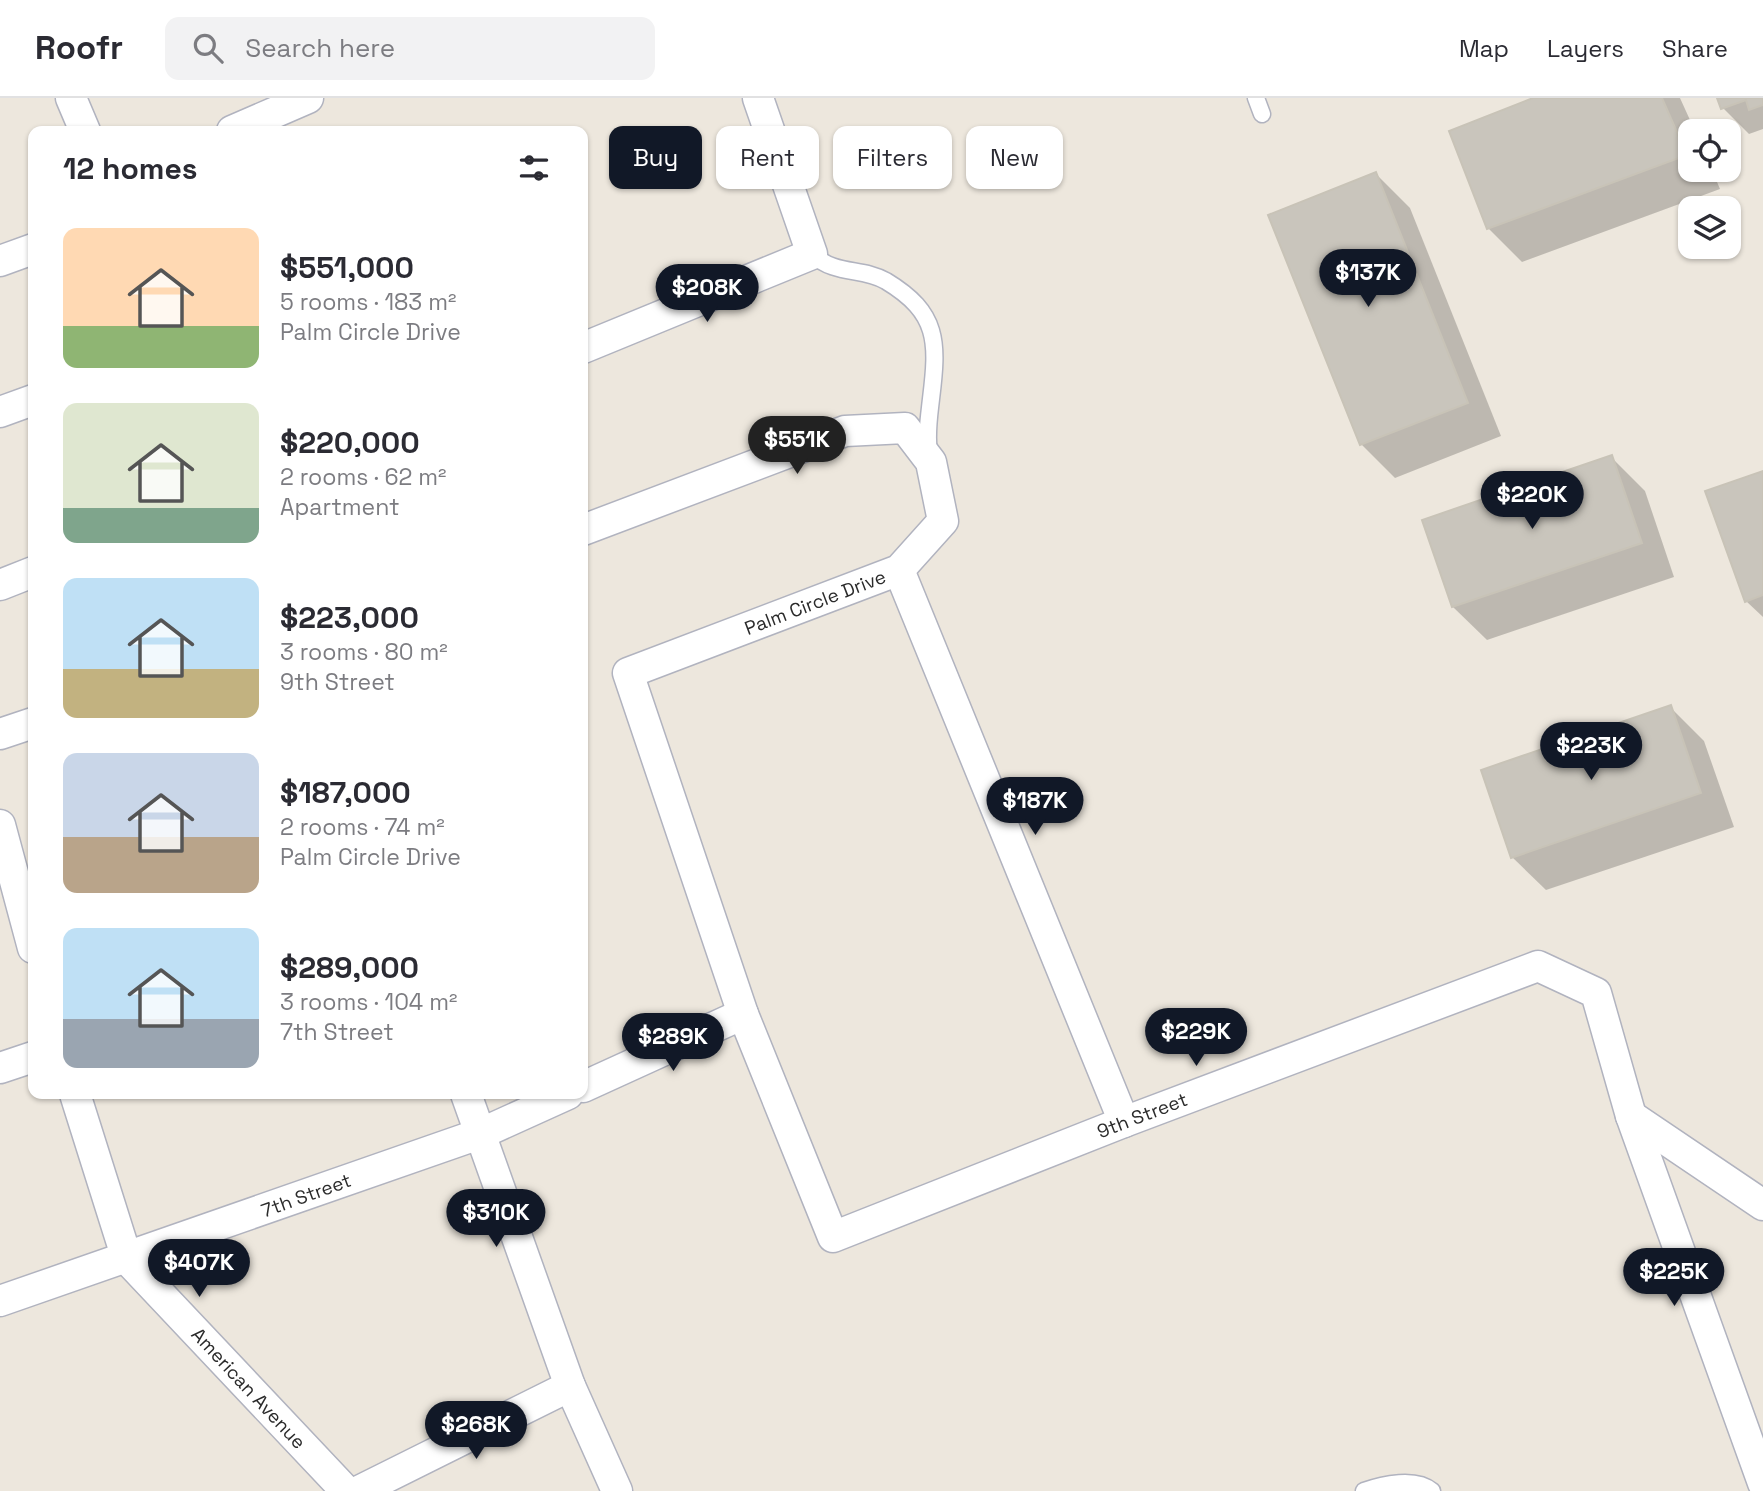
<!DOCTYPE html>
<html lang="en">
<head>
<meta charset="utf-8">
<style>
  body { margin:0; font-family:"Space Grotesk",sans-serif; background:#f2f2f3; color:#2b2b33; height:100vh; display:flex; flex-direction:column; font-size:26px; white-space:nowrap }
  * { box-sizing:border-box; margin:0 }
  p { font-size:23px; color:#7c7c81 }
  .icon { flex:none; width:38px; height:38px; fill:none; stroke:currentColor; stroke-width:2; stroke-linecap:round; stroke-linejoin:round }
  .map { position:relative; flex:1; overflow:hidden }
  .side { position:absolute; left:28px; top:28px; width:560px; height:973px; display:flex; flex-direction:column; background:#fff; border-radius:14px; box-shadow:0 2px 5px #0004 }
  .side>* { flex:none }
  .banner { position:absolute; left:609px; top:28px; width:665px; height:63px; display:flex; gap:14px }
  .fabs { position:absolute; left:1678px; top:21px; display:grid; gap:14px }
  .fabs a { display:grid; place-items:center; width:63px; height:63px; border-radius:14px; background:#fff; box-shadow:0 2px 5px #0004; font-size:35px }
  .price { position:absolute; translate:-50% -60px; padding:0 16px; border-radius:24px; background:#111827; color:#fff; font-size:23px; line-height:46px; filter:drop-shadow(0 2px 4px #0008) }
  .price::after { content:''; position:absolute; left:50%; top:42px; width:21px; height:16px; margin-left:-10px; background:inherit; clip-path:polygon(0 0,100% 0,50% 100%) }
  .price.current { background:#222; color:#fff }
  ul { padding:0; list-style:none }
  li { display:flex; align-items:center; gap:21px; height:175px; padding:0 35px }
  li span { display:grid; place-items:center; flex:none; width:196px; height:140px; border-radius:14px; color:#555 }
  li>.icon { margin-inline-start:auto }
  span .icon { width:84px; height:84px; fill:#fffc; stroke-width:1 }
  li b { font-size:30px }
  h2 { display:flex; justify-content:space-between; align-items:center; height:84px; padding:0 35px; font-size:30px }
  .tag { padding:0 24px; border-radius:14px; background:#fff; box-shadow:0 2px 5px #0004; font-size:24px; line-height:63px }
  .tag.current { background:#111827; color:#fff }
  header { display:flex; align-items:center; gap:42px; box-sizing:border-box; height:98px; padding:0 35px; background:#fff; border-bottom:2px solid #e1e1e2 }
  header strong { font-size:33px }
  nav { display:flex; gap:38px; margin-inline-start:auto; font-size:24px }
  .search { width:490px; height:63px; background:#f2f2f3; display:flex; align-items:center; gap:18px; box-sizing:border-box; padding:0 24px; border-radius:14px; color:#7c7c81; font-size:26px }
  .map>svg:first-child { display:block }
  .shadow { fill:#0003 }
  .building { fill:#c9c5bc; stroke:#c8c3b7; stroke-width:2 }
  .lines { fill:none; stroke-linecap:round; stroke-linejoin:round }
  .lane-casing { stroke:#b1b3bf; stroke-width:19 }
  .street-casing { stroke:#b1b3bf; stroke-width:33 }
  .lane { stroke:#fff; stroke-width:16 }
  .street { stroke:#fff; stroke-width:30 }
  .labels { text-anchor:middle; stroke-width:5; stroke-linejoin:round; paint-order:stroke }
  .street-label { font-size:19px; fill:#2b2b2b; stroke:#fff }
</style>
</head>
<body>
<header>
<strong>Roofr</strong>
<div class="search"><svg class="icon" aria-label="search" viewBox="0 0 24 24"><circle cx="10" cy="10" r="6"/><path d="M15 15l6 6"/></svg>Search here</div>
<nav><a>Map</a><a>Layers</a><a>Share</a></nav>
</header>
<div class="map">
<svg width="1763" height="1393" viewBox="0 0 1763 1393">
  <rect width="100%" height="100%" fill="#ede7dd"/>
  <g class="shadow">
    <path d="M 1537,0 L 1680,0 L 1695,33 L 1690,33 L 1690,72 L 1712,72 L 1720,91 L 1522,164 L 1488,130 Z"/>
    <path d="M 1719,0 L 1763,0 L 1763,31 L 1749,36 L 1723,10 Z"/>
    <path d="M 1376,76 L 1410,110 L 1501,338 L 1395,380 L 1361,346 Z"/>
    <path d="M 1611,359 L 1645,393 L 1674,479 L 1487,542 L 1453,509 Z"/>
    <path d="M 1763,375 L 1763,519 L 1746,503 Z"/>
    <path d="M 1670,609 L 1704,643 L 1734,729 L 1546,792 L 1512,759 Z"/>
  </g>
  <g class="building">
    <path d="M 1533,0 L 1662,0 L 1687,57 L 1487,131 L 1449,33 Z"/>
    <path d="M 1717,0 L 1763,0 L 1763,7 L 1749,12 L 1746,2 L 1721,11 Z"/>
    <path d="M 1376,74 L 1468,305 L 1360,347 L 1268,117 Z"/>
    <path d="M 1612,357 L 1642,445 L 1452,509 L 1422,422 Z"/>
    <path d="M 1763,373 L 1763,497 L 1745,504 L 1705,393 Z"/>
    <path d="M 1671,607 L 1701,695 L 1511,760 L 1481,672 Z"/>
  </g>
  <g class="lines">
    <g class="lane-casing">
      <g id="lane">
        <path d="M 1256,0 L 1262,16"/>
        <path d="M 812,156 C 836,178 861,169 886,183 C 939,215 938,244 931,301 C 929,319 926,337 929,354"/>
        <path d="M 1364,1393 C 1383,1386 1416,1379 1432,1393"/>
      </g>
    </g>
    <g class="street-casing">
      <g id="street">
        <path d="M 71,0 L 85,33"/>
        <path d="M 232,33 L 308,0"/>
        <path d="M 0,163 L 33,151"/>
        <path d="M 583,250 L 812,156 L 758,0"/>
        <path d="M 0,314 L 33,302"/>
        <path d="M 583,432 L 845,333 L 905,330 L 931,364 L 943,423 L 899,472 L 628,575 L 743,916 L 833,1139 L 1124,1024 L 1538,868 L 1596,895 L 1631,1018 L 1763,1385"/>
        <path d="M 899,472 L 1124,1024"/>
        <path d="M 0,487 L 33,474"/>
        <path d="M 0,636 L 33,625"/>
        <path d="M 0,727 L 33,850"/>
        <path d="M 0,970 L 33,959"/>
        <path d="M 583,989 L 743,916"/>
        <path d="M 75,996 L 127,1161 L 346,1393"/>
        <path d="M 466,996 L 570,1288 L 617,1393"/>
        <path d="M 1631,1018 L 1763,1107"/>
        <path d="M 0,1203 L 482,1035 L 568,996"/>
        <path d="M 359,1393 L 570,1288"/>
      </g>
    </g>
    <use href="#lane" class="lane"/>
    <use href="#street" class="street"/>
  </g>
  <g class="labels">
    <g class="street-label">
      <text transform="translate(815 504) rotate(-21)" y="7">Palm Circle Drive</text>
      <text transform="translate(1142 1017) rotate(-21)" y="7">9th Street</text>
      <text transform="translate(306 1097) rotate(-20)" y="7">7th Street</text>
      <text transform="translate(249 1290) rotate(47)" y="7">American Avenue</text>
    </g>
  </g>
</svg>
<div class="fabs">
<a><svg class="icon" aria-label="locate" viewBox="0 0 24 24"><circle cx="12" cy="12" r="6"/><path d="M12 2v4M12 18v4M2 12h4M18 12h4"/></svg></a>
<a><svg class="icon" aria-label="layers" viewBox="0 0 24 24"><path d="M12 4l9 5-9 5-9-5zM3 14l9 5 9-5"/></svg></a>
</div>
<b class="price" style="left:1368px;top:211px">$137K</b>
<b class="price" style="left:707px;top:226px">$208K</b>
<b class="price current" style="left:797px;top:378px">$551K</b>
<b class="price" style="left:1532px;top:433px">$220K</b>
<b class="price" style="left:1591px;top:684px">$223K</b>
<b class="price" style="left:1035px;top:739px">$187K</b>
<b class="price" style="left:1196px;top:970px">$229K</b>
<b class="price" style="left:673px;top:975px">$289K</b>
<b class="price" style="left:496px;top:1151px">$310K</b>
<b class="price" style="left:199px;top:1201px">$407K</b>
<b class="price" style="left:1674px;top:1210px">$225K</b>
<b class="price" style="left:476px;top:1363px">$268K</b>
<div class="banner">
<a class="tag current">Buy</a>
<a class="tag">Rent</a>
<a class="tag">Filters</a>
<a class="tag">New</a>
</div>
<section class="side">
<h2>12 homes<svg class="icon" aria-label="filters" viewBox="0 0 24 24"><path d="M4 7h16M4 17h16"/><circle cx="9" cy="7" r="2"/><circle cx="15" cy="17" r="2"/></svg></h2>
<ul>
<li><span style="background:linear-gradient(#ffd9b3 70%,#8fb573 0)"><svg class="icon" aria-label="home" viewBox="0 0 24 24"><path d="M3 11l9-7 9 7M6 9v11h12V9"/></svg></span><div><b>$551,000</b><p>5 rooms · 183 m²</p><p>Palm Circle Drive</p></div></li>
<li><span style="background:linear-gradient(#dfe7d0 75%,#7fa58c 0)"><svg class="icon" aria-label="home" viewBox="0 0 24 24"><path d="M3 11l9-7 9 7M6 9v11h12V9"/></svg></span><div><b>$220,000</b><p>2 rooms · 62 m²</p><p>Apartment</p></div></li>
<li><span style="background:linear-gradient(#bfe0f5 65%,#c2b280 0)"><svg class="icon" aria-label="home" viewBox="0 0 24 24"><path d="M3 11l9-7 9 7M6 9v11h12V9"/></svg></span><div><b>$223,000</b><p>3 rooms · 80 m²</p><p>9th Street</p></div></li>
<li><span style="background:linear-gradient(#c9d6e8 60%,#b9a48a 0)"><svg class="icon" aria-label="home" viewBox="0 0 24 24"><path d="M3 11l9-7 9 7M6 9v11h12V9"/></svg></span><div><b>$187,000</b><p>2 rooms · 74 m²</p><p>Palm Circle Drive</p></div></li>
<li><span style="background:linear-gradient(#bfe0f5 65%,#9aa5b1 0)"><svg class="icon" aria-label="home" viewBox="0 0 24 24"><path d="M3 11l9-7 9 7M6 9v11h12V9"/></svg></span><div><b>$289,000</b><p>3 rooms · 104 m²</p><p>7th Street</p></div></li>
</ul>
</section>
</div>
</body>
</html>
